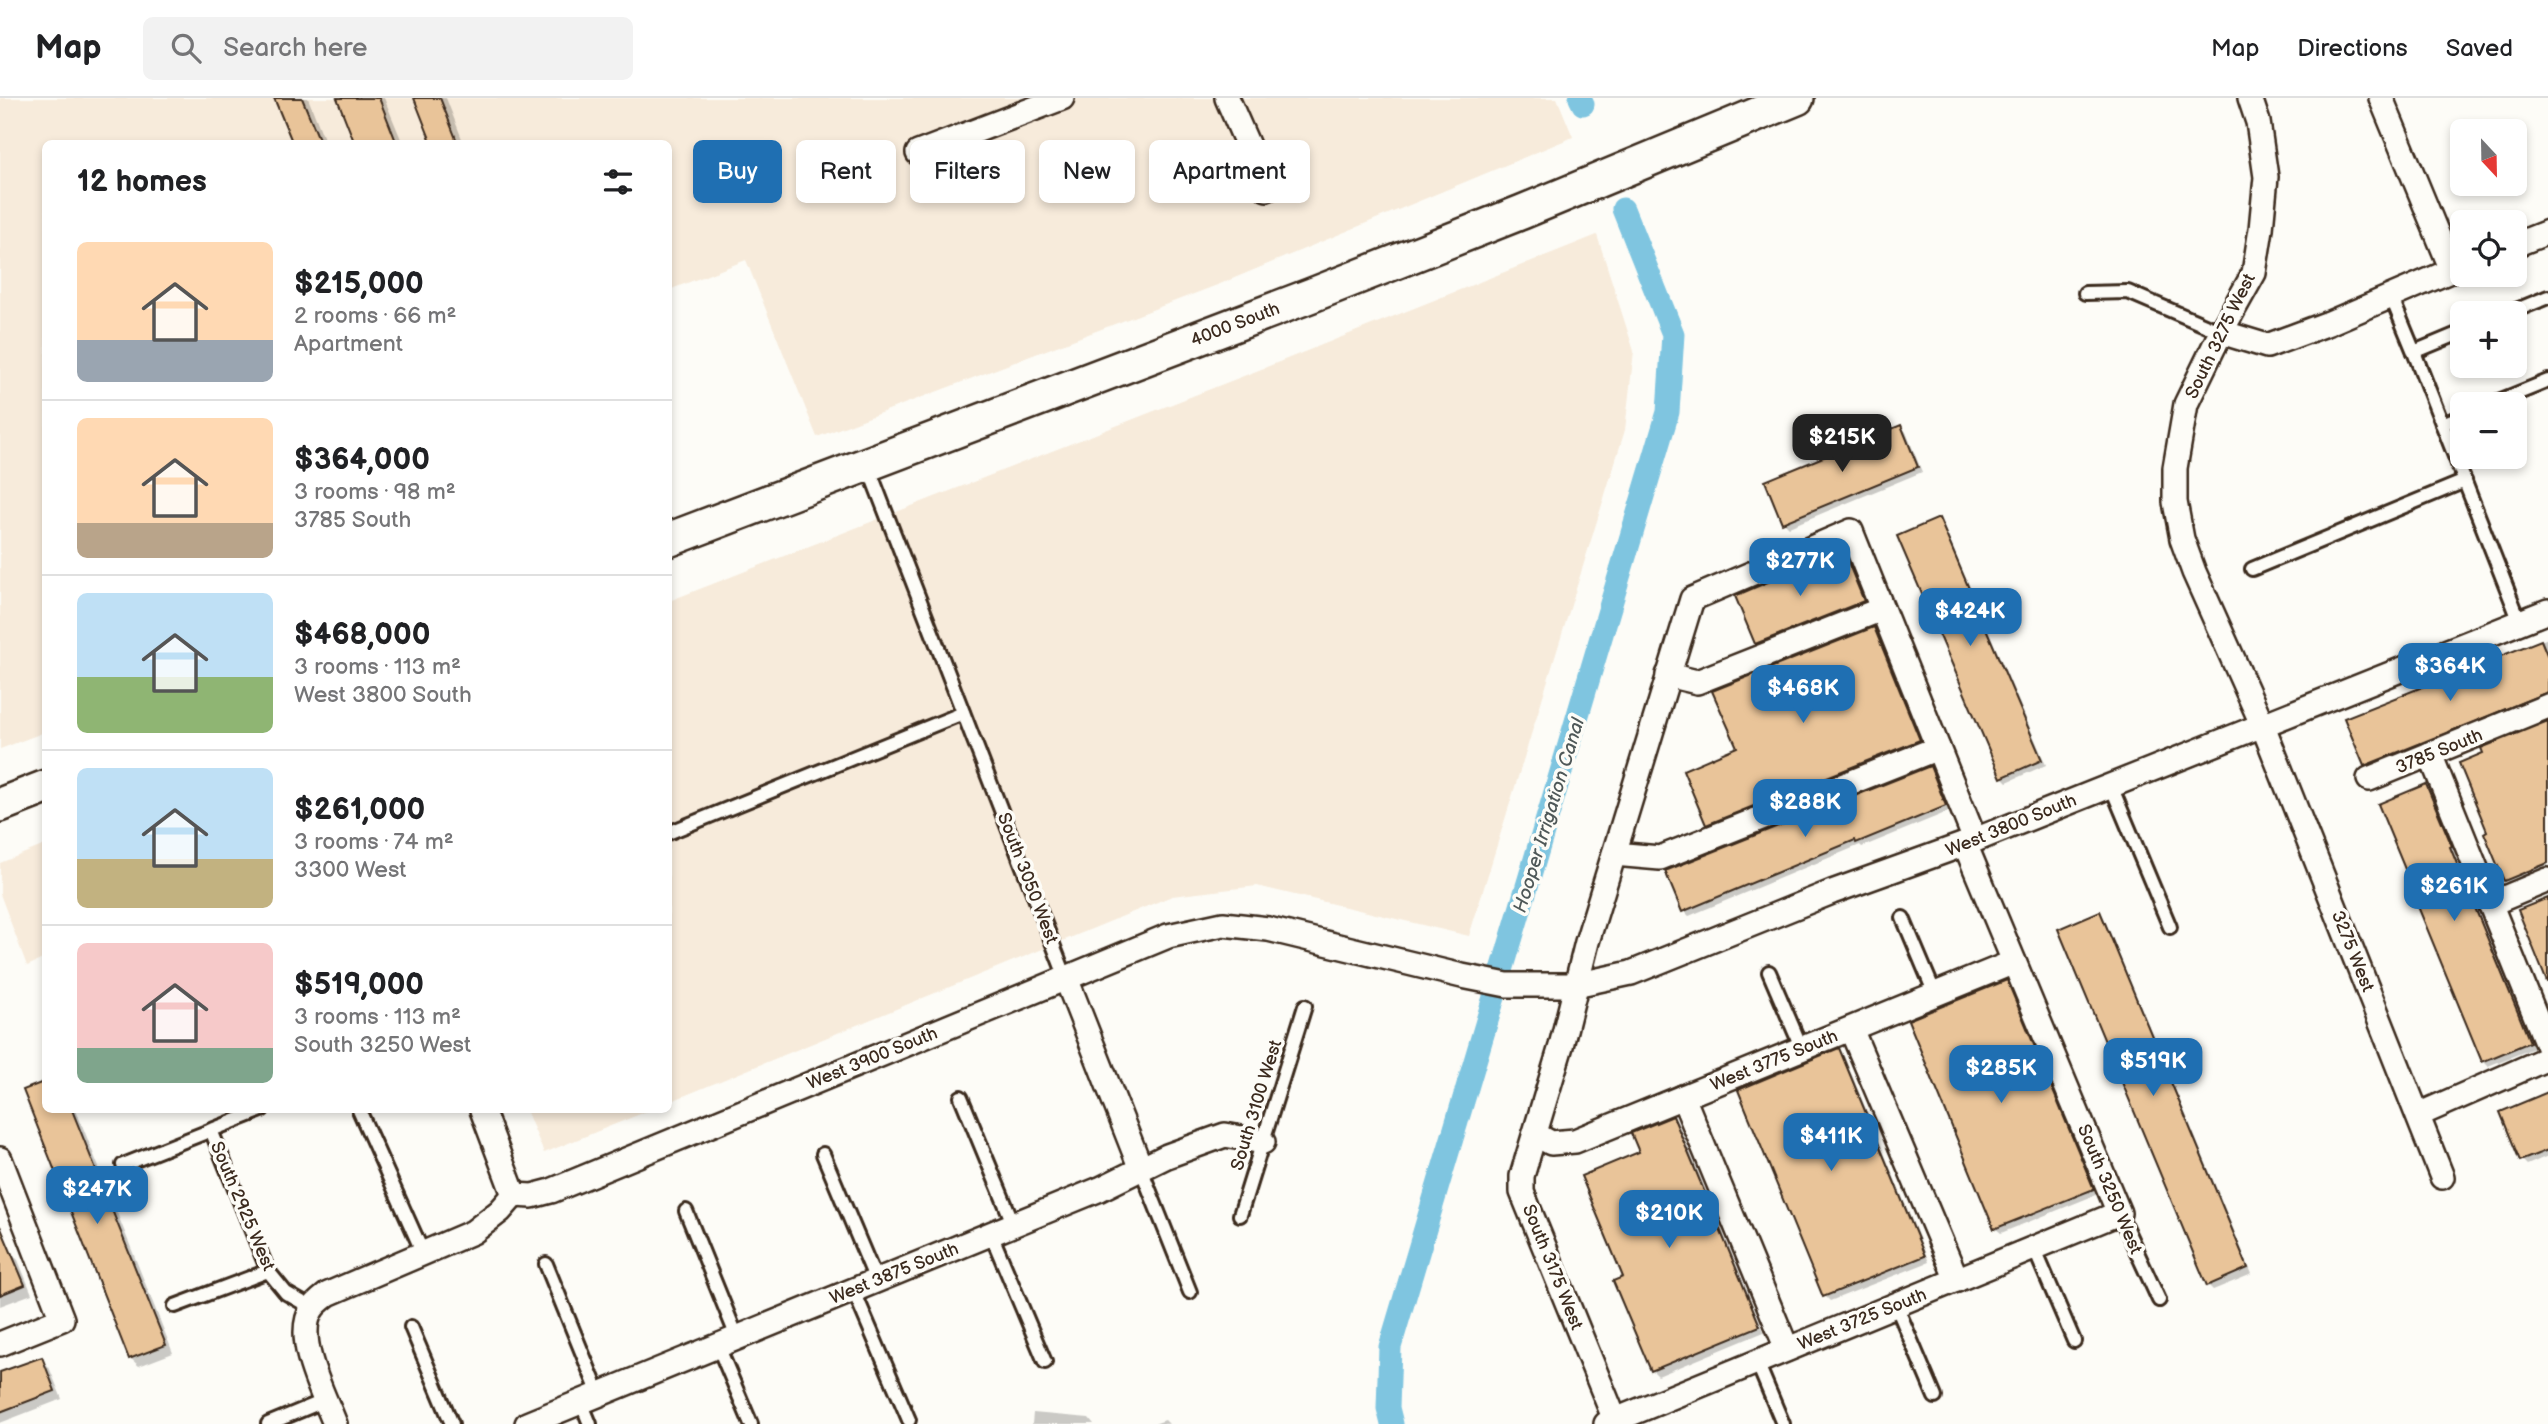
<!DOCTYPE html>
<html lang="en">
<head>
<meta charset="utf-8">
<style>
  body { margin:0; font-family:"Balsamiq Sans",sans-serif; background:#f2f2f2; color:#202124; height:100vh; display:flex; flex-direction:column; font-size:26px; white-space:nowrap }
  * { box-sizing:border-box; margin:0 }
  p { font-size:23px; color:#757577 }
  .icon { flex:none; width:38px; height:38px; fill:none; stroke:currentColor; stroke-width:2; stroke-linecap:round; stroke-linejoin:round }
  .map { position:relative; flex:1; overflow:hidden }
  .panel { position:absolute; left:42px; top:42px; width:630px; height:973px; display:flex; flex-direction:column; background:#fff; border-radius:10px; box-shadow:0 4px 10px #0003 }
  .panel>* { flex:none }
  .banner { position:absolute; left:693px; top:42px; width:665px; height:63px; display:flex; gap:14px }
  .needle { width:46px; rotate:158deg }
  .controls { position:absolute; left:2450px; top:21px; display:grid; gap:14px }
  .controls a { display:grid; place-items:center; width:77px; height:77px; border-radius:10px; background:#fff; box-shadow:0 4px 10px #0003; font-size:35px }
  .price { position:absolute; translate:-50% -60px; padding:0 16px; border-radius:14px; background:#1f6fb2; color:#fff; font-size:23px; line-height:46px; filter:drop-shadow(0 2px 4px #0008) }
  .price::after { content:''; position:absolute; left:50%; top:42px; width:21px; height:16px; margin-left:-10px; background:inherit; clip-path:polygon(0 0,100% 0,50% 100%) }
  .price.on { background:#222; color:#fff }
  ul { padding:0; list-style:none }
  li { display:flex; align-items:center; gap:21px; height:175px; padding:0 35px }
  li+li { border-top:2px solid #e0e0e0 }
  li span { display:grid; place-items:center; flex:none; width:196px; height:140px; border-radius:10px; color:#555 }
  li>.icon { margin-inline-start:auto }
  span .icon { width:84px; height:84px; fill:#fffc; stroke-width:1 }
  li b { font-size:30px }
  h2 { display:flex; justify-content:space-between; align-items:center; height:84px; padding:0 35px; font-size:30px }
  .tag { padding:0 24px; border-radius:10px; background:#fff; box-shadow:0 4px 10px #0003; font-size:24px; line-height:63px }
  .tag.on { background:#1f6fb2; color:#fff }
  header { display:flex; align-items:center; gap:42px; box-sizing:border-box; height:98px; padding:0 35px; background:#fff; border-bottom:2px solid #e0e0e0 }
  header strong { font-size:33px }
  nav { display:flex; gap:38px; margin-inline-start:auto; font-size:24px }
  .search { width:490px; height:63px; background:#f2f2f2; display:flex; align-items:center; gap:18px; box-sizing:border-box; padding:0 24px; border-radius:10px; color:#757577; font-size:26px }
  .map>svg:first-child { display:block }
  .built { fill:#f7ebdb }
  .shadow { fill:#0003 }
  .lines { fill:none; stroke-linecap:round; stroke-linejoin:round }
  .canal { stroke:#7fc5e0; stroke-width:23 }
  .building { fill:#e9c499; stroke:#3b2a1e; stroke-width:2 }
  .service-casing { stroke:#3b2a1e; stroke-width:18 }
  .minor-casing { stroke:#3b2a1e; stroke-width:28 }
  .secondary-casing { stroke:#3b2a1e; stroke-width:38 }
  .service { stroke:#fdfcf7; stroke-width:12 }
  .minor { stroke:#fdfcf7; stroke-width:23 }
  .secondary { stroke:#fdfcf7; stroke-width:33 }
  .labels { text-anchor:middle; stroke-width:7; stroke-linejoin:round; paint-order:stroke }
  .street-label { font-size:18px; fill:#3b2a1e; stroke:#fdfcf7 }
  .water-label { font-size:19px; font-style:italic; fill:#4f5858; stroke:#fdfcf7 }
</style>
</head>
<body>
<header>
<strong>Map</strong>
<div class="search"><svg class="icon" aria-label="search" viewBox="0 0 24 24"><circle cx="10" cy="10" r="6"/><path d="M15 15l6 6"/></svg>Search here</div>
<nav><a>Map</a><a>Directions</a><a>Saved</a></nav>
</header>
<div class="map">
<svg width="2548" height="1326" viewBox="0 0 2548 1326">
  <rect width="100%" height="100%" fill="#fdfcf7"/>
  <filter id="ink" filterUnits="userSpaceOnUse"><feTurbulence type="fractalNoise" baseFrequency=".0143" numOctaves="2"/><feDisplacementMap in="SourceGraphic" scale="14" xChannelSelector="R" yChannelSelector="G"/><feConvolveMatrix kernelMatrix="1 2 1 2 8 2 1 2 1" color-interpolation-filters="sRGB"/></filter>
  <g filter="url(#ink)">
    <g class="built">
      <path d="M 0,0 L 1557,0 L 1573,39 L 1220,186 L 817,339 L 746,162 L 669,192 L 668,46 L 46,46 L 45,634 L 0,651 Z"/>
      <path d="M 1597,137 L 1634,253 L 1625,332 L 1469,838 L 1257,788 L 1172,798 L 669,1004 L 669,503 L 1264,270 Z"/>
      <path d="M 45,747 L 45,860 L 27,868 L 0,796 L 0,765 Z"/>
      <path d="M 526,1012 L 650,1012 L 544,1055 Z"/>
    </g>
    <g class="shadow">
      <path d="M 276,0 L 308,0 L 326,46 L 295,46 Z"/>
      <path d="M 339,0 L 384,0 L 403,46 L 357,46 Z"/>
      <path d="M 416,0 L 446,0 L 464,46 L 434,46 Z"/>
      <path d="M 1901,329 L 1906,334 L 1922,374 L 1789,429 L 1784,424 Z"/>
      <path d="M 1938,422 L 1943,427 L 2046,667 L 2007,684 L 2002,679 Z"/>
      <path d="M 1843,454 L 1848,459 L 1868,508 L 1761,550 L 1756,545 Z"/>
      <path d="M 1874,531 L 1879,536 L 1924,647 L 1713,731 L 1707,726 L 1739,650 Z"/>
      <path d="M 2548,540 L 2548,600 L 2370,672 L 2365,667 L 2346,621 Z"/>
      <path d="M 2548,625 L 2548,772 L 2511,788 L 2505,782 Z"/>
      <path d="M 1930,670 L 1935,675 L 1950,713 L 1862,749 L 1860,747 L 1689,818 L 1684,813 Z"/>
      <path d="M 2426,688 L 2431,693 L 2534,950 L 2488,968 L 2483,963 Z"/>
      <path d="M 2099,815 L 2104,820 L 2252,1176 L 2213,1192 L 2208,1187 Z"/>
      <path d="M 2006,884 L 2011,889 L 2098,1096 L 2001,1135 L 1995,1130 Z"/>
      <path d="M 1839,952 L 1844,958 L 1929,1164 L 1830,1203 L 1825,1198 L 1740,993 Z"/>
      <path d="M 25,993 L 46,1012 L 76,1012 L 173,1255 L 139,1268 L 130,1260 Z"/>
      <path d="M 2548,996 L 2548,1058 L 2527,1067 L 2522,1062 Z"/>
      <path d="M 1672,1020 L 1678,1025 L 1764,1234 L 1658,1278 L 1652,1272 L 1615,1184 L 1626,1180 L 1641,1055 Z"/>
      <path d="M 10,1154 L 18,1162 L 32,1196 L 0,1208 L 0,1158 Z"/>
      <path d="M 41,1261 L 49,1269 L 62,1301 L 0,1325 L 0,1277 Z"/>
      <path d="M 1033,1315 L 1089,1320 L 1094,1326 L 1032,1326 Z"/>
      <path d="M 1165,1322 L 1169,1326 L 1154,1326 Z"/>
    </g>
    <g class="lines">
      <g class="canal">
        <path d="M 1580,0 L 1583,6"/>
        <path d="M 1392,1326 L 1388,1310 L 1390,1249 L 1668,314 L 1673,236 L 1623,111"/>
      </g>
    </g>
    <g class="building">
      <path d="M 274,0 L 302,0 L 321,46 L 293,46 Z"/>
      <path d="M 337,0 L 379,0 L 397,46 L 355,46 Z"/>
      <path d="M 414,0 L 440,0 L 458,46 L 432,46 Z"/>
      <path d="M 1901,327 L 1918,369 L 1782,425 L 1765,383 Z"/>
      <path d="M 1939,420 L 2042,662 L 2001,680 L 1897,438 Z"/>
      <path d="M 1843,452 L 1864,503 L 1755,546 L 1735,498 Z"/>
      <path d="M 1874,529 L 1920,642 L 1706,727 L 1683,672 L 1737,649 L 1712,593 Z"/>
      <path d="M 2541,542 L 2548,559 L 2548,594 L 2364,668 L 2344,620 Z"/>
      <path d="M 2548,623 L 2548,765 L 2504,783 L 2484,735 L 2487,733 L 2459,665 L 2483,655 L 2481,650 Z"/>
      <path d="M 1930,668 L 1946,708 L 1856,745 L 1855,742 L 1682,814 L 1665,773 Z"/>
      <path d="M 2426,686 L 2452,748 L 2450,749 L 2530,944 L 2482,964 L 2410,789 L 2412,788 L 2378,706 Z"/>
      <path d="M 2548,800 L 2548,884 L 2547,884 L 2518,812 Z"/>
      <path d="M 2100,813 L 2248,1170 L 2207,1188 L 2058,831 Z"/>
      <path d="M 2007,882 L 2094,1091 L 1994,1131 L 1908,922 Z"/>
      <path d="M 1839,950 L 1925,1158 L 1823,1199 L 1738,992 Z"/>
      <path d="M 46,983 L 46,1012 L 72,1012 L 166,1247 L 129,1261 L 23,992 Z"/>
      <path d="M 2548,994 L 2548,1052 L 2520,1063 L 2500,1014 Z"/>
      <path d="M 1673,1018 L 1760,1228 L 1651,1273 L 1613,1183 L 1623,1179 L 1581,1078 L 1639,1054 L 1631,1035 Z"/>
      <path d="M 0,1128 L 25,1187 L 0,1197 Z"/>
      <path d="M 42,1259 L 55,1293 L 0,1314 L 0,1274 Z"/>
    </g>
    <g class="lines">
      <g class="service-casing">
        <g id="service">
          <path d="M 2085,195 L 2128,194 L 2221,234"/>
          <path d="M 2391,198 L 2414,254 L 2462,234"/>
          <path d="M 2509,215 L 2548,199"/>
          <path d="M 2414,254 L 2520,524"/>
          <path d="M 2491,306 L 2548,283"/>
          <path d="M 2442,326 L 2462,318"/>
          <path d="M 867,366 L 1066,880"/>
          <path d="M 2252,471 L 2465,383"/>
          <path d="M 2111,688 L 2170,829"/>
          <path d="M 668,735 L 963,615"/>
          <path d="M 1903,820 L 1935,896"/>
          <path d="M 1769,874 L 1802,951"/>
          <path d="M 961,999 L 1013,1125"/>
          <path d="M 359,1012 L 423,1155"/>
          <path d="M 211,1032 L 268,1173 L 286,1195 L 312,1210"/>
          <path d="M 823,1056 L 876,1182"/>
          <path d="M 123,1067 L 262,1012"/>
          <path d="M 1141,1071 L 1190,1194"/>
          <path d="M 686,1113 L 737,1239"/>
          <path d="M 2119,1115 L 2159,1202"/>
          <path d="M 1240,1117 L 1305,908"/>
          <path d="M 991,1136 L 1045,1264"/>
          <path d="M 2034,1150 L 2074,1243"/>
          <path d="M 546,1166 L 599,1296"/>
          <path d="M 853,1191 L 909,1322"/>
          <path d="M 1896,1207 L 1935,1299"/>
          <path d="M 175,1208 L 268,1173"/>
          <path d="M 411,1229 L 452,1326"/>
          <path d="M 718,1248 L 751,1326"/>
          <path d="M 1757,1264 L 1783,1326"/>
          <path d="M 581,1304 L 590,1326"/>
          <path d="M 268,1326 L 326,1302"/>
        </g>
      </g>
      <g class="minor-casing">
        <g id="minor">
          <path d="M 1227,0 L 1267,91"/>
          <path d="M 2250,0 L 2258,24 L 2266,79 L 2261,131 L 2254,175 L 2221,234 L 2186,306 L 2175,370 L 2175,404 L 2182,441 L 2194,474 L 2263,628 L 2442,1079"/>
          <path d="M 2381,0 L 2452,172"/>
          <path d="M 918,55 L 1062,0"/>
          <path d="M 2515,147 L 2548,134"/>
          <path d="M 2221,234 L 2267,248 L 2329,225 L 2462,168"/>
          <path d="M 1668,577 L 1697,584 L 1882,511"/>
          <path d="M 2430,656 L 2548,949"/>
          <path d="M 2369,681 L 2548,608"/>
          <path d="M 1614,756 L 1660,760 L 1938,650"/>
          <path d="M 2490,806 L 2548,782"/>
          <path d="M 1066,880 L 1141,1071"/>
          <path d="M 1851,931 L 1957,1182"/>
          <path d="M 1683,999 L 1787,1251"/>
          <path d="M 482,1012 L 514,1097"/>
          <path d="M 2418,1017 L 2548,960"/>
          <path d="M 1535,1036 L 1551,1045 L 1575,1043 L 2014,864"/>
          <path d="M 0,1061 L 62,1221 L 0,1246"/>
          <path d="M 514,1097 L 532,1098 L 551,1093 L 1168,838 L 1223,826 L 1268,831 L 1462,878 L 1507,887 L 1575,887 L 1631,875 L 1832,794 L 1965,746 L 2548,513"/>
          <path d="M 1615,1322 L 1522,1094 L 1522,1078 L 1561,948 L 1587,844 L 1692,501 L 1851,433 L 1975,742"/>
          <path d="M 335,1326 C 324,1297 293,1240 312,1211 C 316,1205 323,1200 328,1196 L 473,1134 L 500,1113 L 514,1097"/>
          <path d="M 527,1326 L 1100,1091 L 1167,1058 L 1225,1037 L 1263,1044"/>
          <path d="M 1606,1326 L 2119,1115 L 1965,746"/>
        </g>
      </g>
      <g class="secondary-casing">
        <g id="secondary">
          <path d="M 668,442 L 1312,197 L 1522,114 L 1797,0"/>
          <path d="M 0,707 L 46,689"/>
        </g>
      </g>
      <use href="#service" class="service"/>
      <use href="#minor" class="minor"/>
      <use href="#secondary" class="secondary"/>
    </g>
  </g>
  <g class="labels">
    <g class="street-label">
      <text transform="translate(1235 226) rotate(-21)" y="6">4000 South</text>
      <text transform="translate(2220 238) rotate(-64)" y="6">South 3275 West</text>
      <text transform="translate(2439 653) rotate(-22)" y="6">3785 South</text>
      <text transform="translate(2011 727) rotate(-22)" y="6">West 3800 South</text>
      <text transform="translate(1028 780) rotate(69)" y="6">South 3050 West</text>
      <text transform="translate(2353 853) rotate(68)" y="6">3275 West</text>
      <text transform="translate(872 960) rotate(-22)" y="6">West 3900 South</text>
      <text transform="translate(1774 962) rotate(-22)" y="6">West 3775 South</text>
      <text transform="translate(1256 1007) rotate(-73)" y="6">South 3100 West</text>
      <text transform="translate(2110 1091) rotate(67)" y="6">South 3250 West</text>
      <text transform="translate(243 1108) rotate(67)" y="6">South 2925 West</text>
      <text transform="translate(1553 1169) rotate(68)" y="6">South 3175 West</text>
      <text transform="translate(894 1175) rotate(-22)" y="6">West 3875 South</text>
      <text transform="translate(1862 1221) rotate(-22)" y="6">West 3725 South</text>
    </g>
    <g class="water-label">
      <text transform="translate(1548 717) rotate(-73)" y="7">Hooper Irrigation Canal</text>
    </g>
  </g>
</svg>
<div class="controls">
<a><svg class="needle" viewBox="-14 -14 28 28"><path d="M0-13l5 13h-10z" fill="#e53935"/><path d="M0 13l5-13h-10z" fill="#757577"/></svg></a>
<a><svg class="icon" aria-label="locate" viewBox="0 0 24 24"><circle cx="12" cy="12" r="6"/><path d="M12 2v4M12 18v4M2 12h4M18 12h4"/></svg></a>
<a>+</a>
<a>−</a>
</div>
<b class="price on" style="left:1842px;top:376px">$215K</b>
<b class="price" style="left:1800px;top:500px">$277K</b>
<b class="price" style="left:1970px;top:550px">$424K</b>
<b class="price" style="left:2450px;top:605px">$364K</b>
<b class="price" style="left:1803px;top:627px">$468K</b>
<b class="price" style="left:1805px;top:741px">$288K</b>
<b class="price" style="left:2454px;top:825px">$261K</b>
<b class="price" style="left:2153px;top:1000px">$519K</b>
<b class="price" style="left:2001px;top:1007px">$285K</b>
<b class="price" style="left:1831px;top:1075px">$411K</b>
<b class="price" style="left:97px;top:1128px">$247K</b>
<b class="price" style="left:1669px;top:1152px">$210K</b>
<div class="banner">
<a class="tag on">Buy</a>
<a class="tag">Rent</a>
<a class="tag">Filters</a>
<a class="tag">New</a>
<a class="tag">Apartment</a>
</div>
<section class="panel">
<h2>12 homes<svg class="icon" aria-label="filters" viewBox="0 0 24 24"><path d="M4 7h16M4 17h16"/><circle cx="9" cy="7" r="2"/><circle cx="15" cy="17" r="2"/></svg></h2>
<ul>
<li><span style="background:linear-gradient(#ffd9b3 70%,#9aa5b1 0)"><svg class="icon" aria-label="home" viewBox="0 0 24 24"><path d="M3 11l9-7 9 7M6 9v11h12V9"/></svg></span><div><b>$215,000</b><p>2 rooms · 66 m²</p><p>Apartment</p></div></li>
<li><span style="background:linear-gradient(#ffd9b3 75%,#b9a48a 0)"><svg class="icon" aria-label="home" viewBox="0 0 24 24"><path d="M3 11l9-7 9 7M6 9v11h12V9"/></svg></span><div><b>$364,000</b><p>3 rooms · 98 m²</p><p>3785 South</p></div></li>
<li><span style="background:linear-gradient(#bfe0f5 60%,#8fb573 0)"><svg class="icon" aria-label="home" viewBox="0 0 24 24"><path d="M3 11l9-7 9 7M6 9v11h12V9"/></svg></span><div><b>$468,000</b><p>3 rooms · 113 m²</p><p>West 3800 South</p></div></li>
<li><span style="background:linear-gradient(#bfe0f5 65%,#c2b280 0)"><svg class="icon" aria-label="home" viewBox="0 0 24 24"><path d="M3 11l9-7 9 7M6 9v11h12V9"/></svg></span><div><b>$261,000</b><p>3 rooms · 74 m²</p><p>3300 West</p></div></li>
<li><span style="background:linear-gradient(#f6c9c9 75%,#7fa58c 0)"><svg class="icon" aria-label="home" viewBox="0 0 24 24"><path d="M3 11l9-7 9 7M6 9v11h12V9"/></svg></span><div><b>$519,000</b><p>3 rooms · 113 m²</p><p>South 3250 West</p></div></li>
</ul>
</section>
</div>
</body>
</html>
